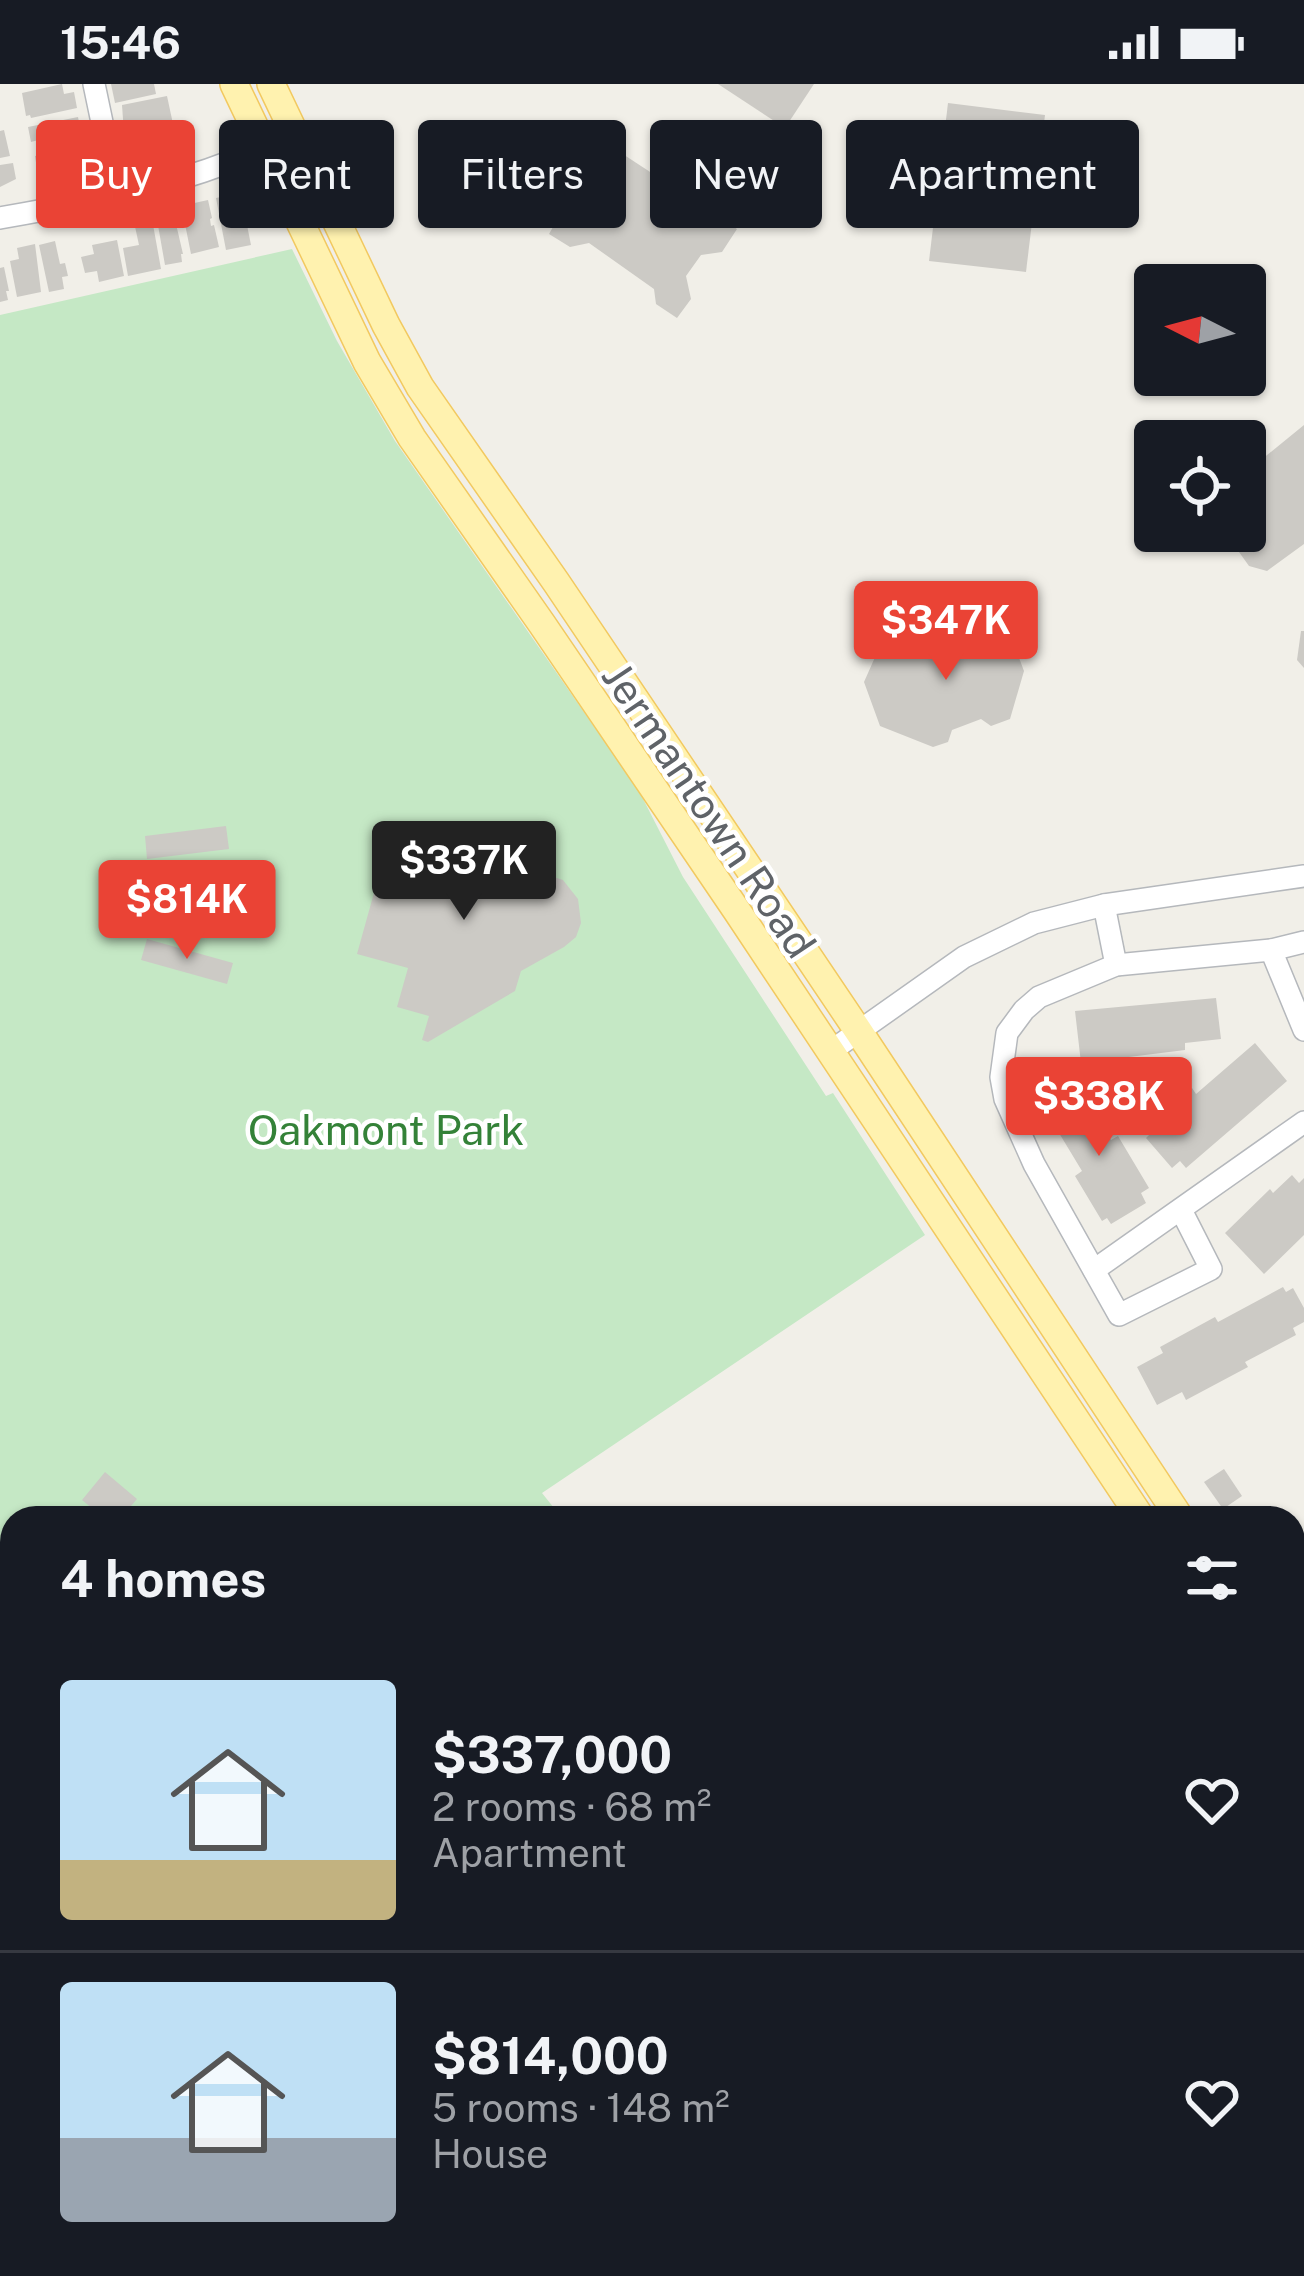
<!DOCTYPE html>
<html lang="en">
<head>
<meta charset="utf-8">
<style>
  body { margin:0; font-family:"Public Sans",sans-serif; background:#20242c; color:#f1f3f6; height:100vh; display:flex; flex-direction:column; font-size:45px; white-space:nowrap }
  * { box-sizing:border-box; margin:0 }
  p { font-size:39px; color:#9ea1a6 }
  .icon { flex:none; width:66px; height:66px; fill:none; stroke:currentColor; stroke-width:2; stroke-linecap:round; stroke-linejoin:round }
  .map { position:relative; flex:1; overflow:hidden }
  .details { position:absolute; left:0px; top:1422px; width:1305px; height:771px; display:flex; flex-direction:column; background:#171b24; border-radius:36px 36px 0 0; box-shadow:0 3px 9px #0004 }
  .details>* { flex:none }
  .top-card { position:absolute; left:36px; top:36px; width:1233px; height:108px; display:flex; gap:24px }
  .needle { width:78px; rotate:276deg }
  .buttons { position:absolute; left:1134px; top:180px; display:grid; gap:24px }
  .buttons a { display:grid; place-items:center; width:132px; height:132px; border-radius:12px; background:#171b24; box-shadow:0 3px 9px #0004; font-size:60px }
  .price { position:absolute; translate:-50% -102px; padding:0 27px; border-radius:12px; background:#ea4335; color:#fff; font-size:39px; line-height:78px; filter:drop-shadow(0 3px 6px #0008) }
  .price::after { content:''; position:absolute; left:50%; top:72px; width:36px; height:27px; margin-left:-18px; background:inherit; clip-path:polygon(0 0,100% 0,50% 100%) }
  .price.selected { background:#222; color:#fff }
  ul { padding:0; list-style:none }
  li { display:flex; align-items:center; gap:36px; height:300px; padding:0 60px }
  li+li { border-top:3px solid #363941 }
  li span { display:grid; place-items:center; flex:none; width:336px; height:240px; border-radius:12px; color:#555 }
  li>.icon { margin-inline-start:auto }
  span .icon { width:144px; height:144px; fill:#fffc; stroke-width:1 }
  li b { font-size:51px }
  h2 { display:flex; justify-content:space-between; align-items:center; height:144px; padding:0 60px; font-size:51px }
  .pill { padding:0 42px; border-radius:12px; background:#171b24; box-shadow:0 3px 9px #0004; font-size:42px; line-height:108px }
  .pill.selected { background:#ea4335; color:#fff }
  .status { display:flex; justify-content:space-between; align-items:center; height:84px; padding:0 60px; background:#171b24; direction:ltr }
  .status svg { height:33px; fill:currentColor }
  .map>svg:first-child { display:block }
  .green { fill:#c5e8c5 }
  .building { fill:#cccac5 }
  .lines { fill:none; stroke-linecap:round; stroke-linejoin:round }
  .minor-casing { stroke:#b5b8bc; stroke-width:24 }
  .major-casing { stroke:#f2c960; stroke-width:30 }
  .minor { stroke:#fff; stroke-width:21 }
  .major { stroke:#fff2af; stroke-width:27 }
  .labels { text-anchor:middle; stroke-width:9; stroke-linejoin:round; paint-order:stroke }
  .street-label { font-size:42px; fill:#5f6368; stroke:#fff }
  .park-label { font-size:42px; fill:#348238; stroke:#fff }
</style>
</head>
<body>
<div class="status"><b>15:46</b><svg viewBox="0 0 49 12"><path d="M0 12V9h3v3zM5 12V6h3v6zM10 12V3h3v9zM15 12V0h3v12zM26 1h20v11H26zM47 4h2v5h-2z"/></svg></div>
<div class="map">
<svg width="1304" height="2192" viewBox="0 0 1304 2192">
  <rect width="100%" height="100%" fill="#f1efe8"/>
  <g class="green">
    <path d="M 292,165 L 337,257 L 395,357 L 639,707 L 683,793 L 826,1012 L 833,1009 L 925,1151 L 542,1409 L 562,1434 L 12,1434 L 12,2181 L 1085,2181 L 1081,2192 L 0,2192 L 0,231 Z"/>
    <path d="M 1293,2165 L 1304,2169 L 1304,2192 L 1123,2192 L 1127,2181 L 1293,2181 Z"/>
  </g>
  <g class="building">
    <path d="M 62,0 L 64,10 L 74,8 L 77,24 L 31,34 L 30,31 L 26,32 L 22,9 Z"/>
    <path d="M 111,0 L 154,0 L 156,10 L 115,19 Z"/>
    <path d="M 718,0 L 814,0 L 785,44 Z"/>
    <path d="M 167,12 L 173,40 L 124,49 L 122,21 Z"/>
    <path d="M 948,19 L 1045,31 L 1026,188 L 929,177 Z"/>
    <path d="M 78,33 L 82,53 L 43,64 L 42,55 L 31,58 L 28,43 Z"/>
    <path d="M 174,45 L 177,62 L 165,64 L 166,70 L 129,78 L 125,54 Z"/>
    <path d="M 4,46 L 10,72 L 0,74 L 0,47 Z"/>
    <path d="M 609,61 L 737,145 L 722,168 L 701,171 L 686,192 L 691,215 L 677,234 L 656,220 L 654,205 L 589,159 L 570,163 L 549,150 L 561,129 L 582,126 L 598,103 L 594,83 Z"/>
    <path d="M 75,64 L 77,73 L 85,71 L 88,89 L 39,98 L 35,72 Z"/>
    <path d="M 13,79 L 16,95 L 0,103 L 0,81 Z"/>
    <path d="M 235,110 L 239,132 L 245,131 L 251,161 L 226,166 L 216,114 Z"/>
    <path d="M 208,116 L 212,134 L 210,135 L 211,142 L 214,141 L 219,163 L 191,170 L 184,135 L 193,133 L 190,120 Z"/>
    <path d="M 173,127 L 183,170 L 181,170 L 182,178 L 165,181 L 156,130 Z"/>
    <path d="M 152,135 L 161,185 L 128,192 L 123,164 L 139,161 L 134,138 Z"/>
    <path d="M 117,156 L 124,192 L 99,198 L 97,187 L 85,189 L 81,173 L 94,170 L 92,161 Z"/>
    <path d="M 55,157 L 60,180 L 65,179 L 68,192 L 62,193 L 64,205 L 49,208 L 39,161 Z"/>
    <path d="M 35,160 L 41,208 L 17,213 L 10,177 L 19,175 L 17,164 Z"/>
    <path d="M 4,183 L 9,207 L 6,207 L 8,216 L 0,218 L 0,184 Z"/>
    <path d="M 1304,341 L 1304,460 L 1267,487 L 1249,482 L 1224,447 L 1245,447 L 1245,389 Z"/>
    <path d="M 984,534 L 1009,547 L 1024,587 L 1010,635 L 991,642 L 981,635 L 952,646 L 948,658 L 933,663 L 880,642 L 864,598 L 876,571 L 894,563 L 911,568 L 922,551 L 941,548 L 959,554 L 969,539 Z"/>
    <path d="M 1301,547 L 1304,547 L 1304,584 L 1297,576 Z"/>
    <path d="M 226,742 L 229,765 L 147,775 L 145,752 Z"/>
    <path d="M 436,744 L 453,749 L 458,744 L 495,754 L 497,759 L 512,763 L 515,771 L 531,776 L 535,787 L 563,796 L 578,815 L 581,839 L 576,853 L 564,863 L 521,887 L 515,907 L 428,958 L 422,956 L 429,932 L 397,923 L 408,884 L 357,870 L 385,769 L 409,755 L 416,746 L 427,749 Z"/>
    <path d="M 146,795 L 239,818 L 233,842 L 140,820 Z"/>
    <path d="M 147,855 L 233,879 L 227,900 L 141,876 Z"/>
    <path d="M 1216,914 L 1221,955 L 1185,959 L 1185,966 L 1081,979 L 1075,927 Z"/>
    <path d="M 1255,959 L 1287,997 L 1186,1084 L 1180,1077 L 1172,1084 L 1146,1054 L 1152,1048 L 1147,1042 L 1192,1004 L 1196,1010 Z"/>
    <path d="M 1069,1002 L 1079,1019 L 1086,1014 L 1111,1056 L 1118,1052 L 1149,1104 L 1141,1109 L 1146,1119 L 1111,1140 L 1107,1134 L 1102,1137 L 1075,1092 L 1082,1087 L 1053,1039 L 1059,1035 L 1047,1015 Z"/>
    <path d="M 1292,1091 L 1299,1099 L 1304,1094 L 1304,1151 L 1264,1190 L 1225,1149 L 1270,1105 L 1273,1109 Z"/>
    <path d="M 1283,1203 L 1286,1208 L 1293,1204 L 1304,1224 L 1304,1238 L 1293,1244 L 1296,1251 L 1245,1278 L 1248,1283 L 1186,1316 L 1182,1308 L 1157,1321 L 1137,1283 L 1163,1269 L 1160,1263 L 1215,1233 L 1218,1238 Z"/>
    <path d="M 1224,1385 L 1242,1412 L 1223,1425 L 1204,1398 Z"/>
    <path d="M 105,1388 L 137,1415 L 131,1422 L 140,1430 L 137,1434 L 104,1434 L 82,1416 Z"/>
  </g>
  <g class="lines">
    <g class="minor-casing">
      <g id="minor">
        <path d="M 94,0 L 117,110"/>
        <path d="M 0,134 C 102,116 201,98 294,49"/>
        <path d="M 1104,821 L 1116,881"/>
        <path d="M 1271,866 L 1304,946"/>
        <path d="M 831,967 L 964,873 L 1034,839 L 1104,821 L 1304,792"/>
        <path d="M 1181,1126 L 1211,1185 L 1119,1231 L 1034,1080 L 1005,1015 L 1001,993 L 1007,949 L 1024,926 L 1039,913 L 1116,881 L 1271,866 L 1304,858"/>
        <path d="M 1094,1186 L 1304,1038"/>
      </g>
    </g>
    <g class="major-casing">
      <g id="major">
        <path d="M 234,0 L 367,278 L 412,354 L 542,540 L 737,827 L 1141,1434"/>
        <path d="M 271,0 L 386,241 L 420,303 L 556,498 L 859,948 L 1180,1434"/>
        <path d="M 1293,1589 L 1304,1603"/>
        <path d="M 1293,1643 L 1304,1656"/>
      </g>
    </g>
    <use href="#minor" class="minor"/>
    <use href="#major" class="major"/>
  </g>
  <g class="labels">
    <g class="street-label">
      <text transform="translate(709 726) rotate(56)" y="15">Jermantown Road</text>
    </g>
    <g class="park-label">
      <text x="386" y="1061">Oakmont Park</text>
    </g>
  </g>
</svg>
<div class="buttons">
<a><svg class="needle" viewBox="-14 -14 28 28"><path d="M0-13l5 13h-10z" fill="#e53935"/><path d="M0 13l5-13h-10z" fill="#9ea1a6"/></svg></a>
<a><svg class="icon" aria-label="locate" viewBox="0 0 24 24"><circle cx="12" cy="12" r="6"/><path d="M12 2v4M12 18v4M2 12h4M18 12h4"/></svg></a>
</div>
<b class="price" style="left:946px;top:599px">$347K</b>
<b class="price selected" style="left:464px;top:839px">$337K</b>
<b class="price" style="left:187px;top:878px">$814K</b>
<b class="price" style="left:1099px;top:1075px">$338K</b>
<div class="top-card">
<a class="pill selected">Buy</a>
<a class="pill">Rent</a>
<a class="pill">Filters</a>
<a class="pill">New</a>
<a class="pill">Apartment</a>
</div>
<section class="details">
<h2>4 homes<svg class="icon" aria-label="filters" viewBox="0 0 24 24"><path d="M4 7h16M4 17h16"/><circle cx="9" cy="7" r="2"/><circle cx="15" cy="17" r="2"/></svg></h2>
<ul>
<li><span style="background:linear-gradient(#bfe0f5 75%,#c2b280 0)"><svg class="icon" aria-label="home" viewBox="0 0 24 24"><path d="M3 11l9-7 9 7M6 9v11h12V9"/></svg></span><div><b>$337,000</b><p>2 rooms · 68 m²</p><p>Apartment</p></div><svg class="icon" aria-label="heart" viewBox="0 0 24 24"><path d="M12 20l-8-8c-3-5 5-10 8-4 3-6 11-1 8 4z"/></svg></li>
<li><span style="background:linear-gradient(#bfe0f5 65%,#9aa5b1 0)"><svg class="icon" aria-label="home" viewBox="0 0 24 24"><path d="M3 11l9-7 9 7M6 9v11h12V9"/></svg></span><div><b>$814,000</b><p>5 rooms · 148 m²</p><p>House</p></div><svg class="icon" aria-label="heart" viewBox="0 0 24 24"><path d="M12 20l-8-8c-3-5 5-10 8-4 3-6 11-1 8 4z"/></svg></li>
</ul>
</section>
</div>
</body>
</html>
